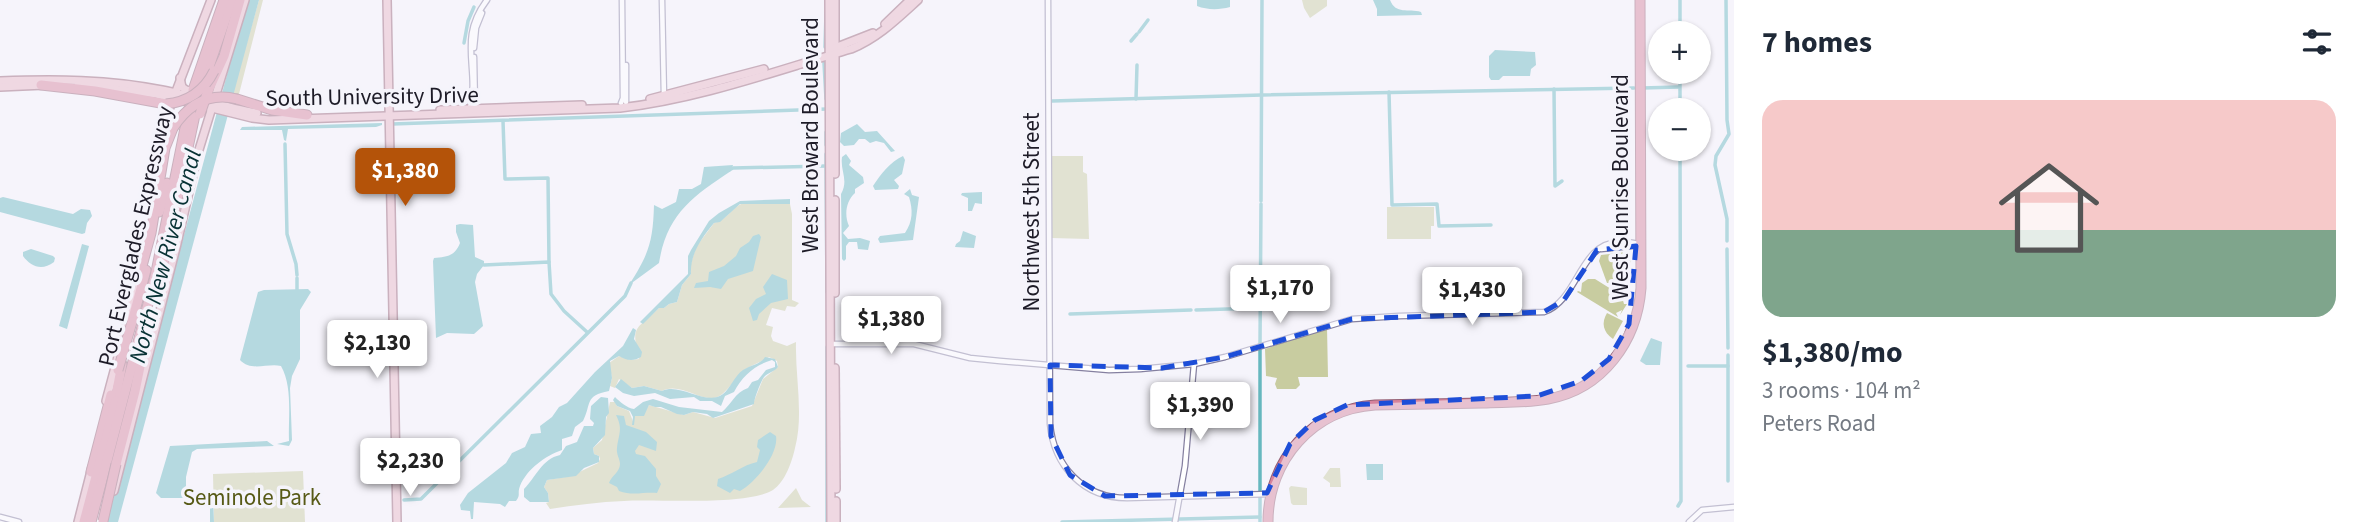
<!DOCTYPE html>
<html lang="en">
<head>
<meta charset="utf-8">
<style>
  body { margin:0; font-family:"Source Sans 3",sans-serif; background:#f2f2f3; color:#1f2937; height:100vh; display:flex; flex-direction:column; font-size:26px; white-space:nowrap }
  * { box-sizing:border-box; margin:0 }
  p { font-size:23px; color:#747a83 }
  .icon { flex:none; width:38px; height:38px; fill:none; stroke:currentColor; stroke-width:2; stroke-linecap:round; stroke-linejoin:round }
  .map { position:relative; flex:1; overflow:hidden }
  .drawer { display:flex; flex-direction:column; background:#fff; width:630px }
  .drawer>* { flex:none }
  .fabs { position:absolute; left:1648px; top:21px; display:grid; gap:14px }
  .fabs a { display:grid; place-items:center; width:63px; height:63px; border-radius:50%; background:#fff; box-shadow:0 2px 5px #0004; font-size:35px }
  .price { position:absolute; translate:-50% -60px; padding:0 16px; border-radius:7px; background:#fff; color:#222; font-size:23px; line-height:46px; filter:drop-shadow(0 2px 4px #0008) }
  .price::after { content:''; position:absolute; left:50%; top:42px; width:21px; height:16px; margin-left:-10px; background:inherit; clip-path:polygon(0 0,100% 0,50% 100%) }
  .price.current { background:#b45309; color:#fff }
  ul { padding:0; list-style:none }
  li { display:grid; align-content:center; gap:14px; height:371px; padding:0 28px }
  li+li { border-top:2px solid #e0e1e3 }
  li span { display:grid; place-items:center; height:217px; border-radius:21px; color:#555 }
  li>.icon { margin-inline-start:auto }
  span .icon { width:126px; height:126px; fill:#fffc; stroke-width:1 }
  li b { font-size:30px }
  h2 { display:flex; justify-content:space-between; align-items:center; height:84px; padding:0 28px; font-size:30px }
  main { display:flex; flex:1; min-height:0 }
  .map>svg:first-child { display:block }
  .green { fill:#c8cca0 }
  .water { fill:#67b8bf }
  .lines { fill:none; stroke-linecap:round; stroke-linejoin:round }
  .canal { stroke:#67b8bf; stroke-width:3.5 }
  .minor-casing { stroke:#8580a0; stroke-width:7 }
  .major-casing { stroke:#955f73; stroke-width:10 }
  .highway-casing { stroke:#955f73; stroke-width:11 }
  .minor { stroke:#fff; stroke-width:4.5 }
  .major { stroke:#e6b5c4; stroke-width:7 }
  .highway { stroke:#d6839c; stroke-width:9 }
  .highway-bridge-casing { stroke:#955f73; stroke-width:11; stroke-linecap:butt }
  .highway-bridge { stroke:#d6839c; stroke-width:9 }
  .marked { fill:none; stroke:#1d4ed8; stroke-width:5; stroke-dasharray:14 9; stroke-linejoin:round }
  .labels { text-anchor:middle; stroke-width:7; stroke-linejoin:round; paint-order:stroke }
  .street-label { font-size:23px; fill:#1d1b27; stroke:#f5f4fb }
  .park-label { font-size:23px; fill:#575a16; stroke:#f5f4fb }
  .water-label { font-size:24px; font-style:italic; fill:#073134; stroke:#f5f4fb }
</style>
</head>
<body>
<main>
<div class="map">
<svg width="1734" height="522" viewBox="0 0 1734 522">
  <rect width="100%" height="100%" fill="#f5f4fb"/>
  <g class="green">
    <path d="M 259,0 L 263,0 L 239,94 L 236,96 L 234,106 L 229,105 Z"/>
    <path d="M 1302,0 L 1327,0 L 1327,6 L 1310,18 L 1304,8 Z"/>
    <path d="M 1051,156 L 1083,156 L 1083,172 L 1087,174 L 1089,239 L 1051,238 Z"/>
    <path d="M 743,203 L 790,204 L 792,214 L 792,300 L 799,303 L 795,307 L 787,306 L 785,311 L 772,308 L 766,325 L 773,327 L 771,336 L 773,341 L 787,346 L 796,342 C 795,377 804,414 795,448 C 792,462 785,482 773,490 C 746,506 658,499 624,501 C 600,502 574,505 550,509 L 546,503 L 549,502 L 548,493 L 544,487 L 547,480 L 571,476 L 598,463 L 600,459 L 599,456 L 594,454 L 593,448 L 602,440 L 610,402 L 615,402 L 617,406 L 629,411 L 634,424 L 634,416 L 643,416 L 649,405 L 684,415 L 693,412 L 715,418 L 752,406 L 763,379 L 778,367 L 777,361 L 769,357 C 760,363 749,365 741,373 C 733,381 725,396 714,398 C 698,400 679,382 662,391 L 644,386 L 632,388 L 619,379 L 615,388 L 610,386 L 612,378 L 609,363 L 619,356 L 630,360 L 639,359 C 631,325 635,331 659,308 L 664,308 L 669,304 L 677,302 L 682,285 L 691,274 L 691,263 L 696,247 L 714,223 C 726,221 731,208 743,203 Z"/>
    <path d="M 1387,207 L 1434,207 L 1434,226 L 1431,226 L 1431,239 L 1387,239 Z"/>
    <path d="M 1627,252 L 1631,263 L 1627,277 L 1620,282 L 1607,283 L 1599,261 L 1601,255 Z"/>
    <path d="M 1588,279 L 1595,279 L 1611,289 L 1615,285 L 1617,285 L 1618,289 L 1613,290 L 1622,297 L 1624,304 L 1627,304 L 1620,315 L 1622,310 L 1616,313 L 1618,317 L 1577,292 L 1578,291 L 1581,292 L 1582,283 Z"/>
    <path d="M 1607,313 L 1623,321 L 1613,339 C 1603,332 1601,323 1607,313 Z"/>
    <path d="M 1327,327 L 1328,377 L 1298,377 L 1300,385 L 1296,389 L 1277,389 L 1275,384 L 1277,378 L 1266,376 L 1265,349 Z"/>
    <path d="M 1330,468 L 1340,468 L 1341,487 L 1330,487 L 1330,483 L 1323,478 Z"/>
    <path d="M 303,471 L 305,522 L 214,522 L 213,474 Z"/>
    <path d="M 1291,486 L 1307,488 L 1307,505 L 1293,505 L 1291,503 L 1289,488 Z"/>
    <path d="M 796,488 L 802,500 L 811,507 L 778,508 Z"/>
  </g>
  <g class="water">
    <path d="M 247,0 L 259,0 L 118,522 L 107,522 Z"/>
    <path d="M 1197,0 L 1230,0 L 1230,7 C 1219,10 1207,10 1197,6 Z"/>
    <path d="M 1373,0 L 1390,0 C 1396,15 1408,8 1421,12 L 1422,15 L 1377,16 L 1377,9 Z"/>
    <path d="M 1495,50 L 1535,52 L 1536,65 L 1531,69 L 1530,76 L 1503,76 L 1499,80 L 1491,80 L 1489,77 L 1489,56 Z"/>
    <path d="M 382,123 L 382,125 L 376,127 L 288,129 L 286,141 L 284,140 L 282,130 L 240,130 L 242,127 Z"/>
    <path d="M 857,124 L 865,132 L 877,131 L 895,151 L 891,152 L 884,143 L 876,141 L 870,143 L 865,139 L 859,139 L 854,145 L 844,146 L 840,142 L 841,133 Z"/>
    <path d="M 846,154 L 851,161 L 849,165 L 863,177 L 864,183 L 855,189 L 855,193 C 846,201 844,215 849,226 L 843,233 L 848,239 L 860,238 L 870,241 L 868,250 L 858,249 L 857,242 L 849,242 L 846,246 L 846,259 L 844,261 L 842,259 L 841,194 C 849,180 840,171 842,157 Z"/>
    <path d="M 903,156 L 905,160 L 902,174 L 894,180 L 899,186 L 898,189 L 875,190 L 873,186 C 881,174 890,162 903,156 Z"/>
    <path d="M 733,165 L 731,171 C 692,197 667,214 659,263 L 629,285 C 649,254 653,241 654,205 L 662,209 L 676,202 L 679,189 L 692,189 L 701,184 L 704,167 Z"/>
    <path d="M 910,189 L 912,195 L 919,197 L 913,240 L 880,243 L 878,239 L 880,236 L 905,233 C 913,221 913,210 909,197 L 904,194 Z"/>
    <path d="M 982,192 L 982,204 L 975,203 L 972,211 L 968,211 L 968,198 L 961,195 L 962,193 Z"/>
    <path d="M 3,197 L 73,214 L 81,209 L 90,210 L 92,216 L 87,223 L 85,233 L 82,234 L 0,212 L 0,198 Z"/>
    <path d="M 790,199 L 790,204 L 740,204 L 720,222 L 714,223 C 701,239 690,254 691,274 L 682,285 L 677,302 L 669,304 L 664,308 L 659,308 L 643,324 L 640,322 L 688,274 L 688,256 L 691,250 L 709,221 L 719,213 L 740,201 Z"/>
    <path d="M 460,224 L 473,225 L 475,257 L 484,261 L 484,265 L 477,274 L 475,282 L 483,326 L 474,334 L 447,333 L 436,338 L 433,261 L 434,258 C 447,257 455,256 460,243 L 456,232 L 456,225 Z"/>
    <path d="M 963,231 L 976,236 L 974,248 L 955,247 L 956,244 L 960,241 Z"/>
    <path d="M 759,234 L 761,237 L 753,271 L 728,279 L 721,289 L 710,287 L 694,288 L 696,283 L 708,281 L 709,272 L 724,266 L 736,256 L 740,248 L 749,242 L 753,236 Z"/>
    <path d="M 82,244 L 89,246 L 67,329 L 59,326 Z"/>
    <path d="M 31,249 L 53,256 L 55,258 L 54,262 C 42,271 31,267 23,256 L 23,252 Z"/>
    <path d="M 772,274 L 787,280 L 788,299 L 771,303 L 759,314 L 757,320 L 753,321 L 749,308 L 756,299 L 766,294 L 763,287 Z"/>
    <path d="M 264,290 L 308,289 L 311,292 L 300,310 L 300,359 L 292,376 L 290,388 L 292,440 L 289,446 L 277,444 L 289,441 C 288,418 293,387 281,366 C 267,363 251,372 240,360 L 258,292 Z"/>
    <path d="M 633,328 L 636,330 L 634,339 L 642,352 L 641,357 C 633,362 625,360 619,356 L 610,361 L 612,378 L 609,391 C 584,396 592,403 583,421 L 575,427 L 572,436 L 562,439 L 562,450 C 545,456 527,469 520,486 C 517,494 521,494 516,501 L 509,501 L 505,507 L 500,504 L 474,502 L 473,519 L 471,519 L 470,511 L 461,510 L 460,505 L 468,493 L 506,463 L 512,453 L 525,447 L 531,434 L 541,433 L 540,426 L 552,417 L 559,407 L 567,403 L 595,372 L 623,346 Z"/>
    <path d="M 1651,338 L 1662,342 L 1660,365 L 1646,365 L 1640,361 Z"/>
    <path d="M 765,357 L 775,359 L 778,367 C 774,372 769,372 764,377 C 761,381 754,399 754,404 L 713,418 L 707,414 L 693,412 L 684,415 L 677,414 L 661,407 L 655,407 L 649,405 L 644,416 L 635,416 L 634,425 L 632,425 L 633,417 L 630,411 L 617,406 L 613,400 L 615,397 C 620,402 627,408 634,409 L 643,402 L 653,399 L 679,407 L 722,412 C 731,405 735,392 748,388 L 752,382 L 758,380 L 766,370 L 775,367 L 775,362 L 772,360 C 755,365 742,376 734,392 L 725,396 L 721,406 L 712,401 L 700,401 L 694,397 L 670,399 L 655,393 L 634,396 L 623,393 L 615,387 L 621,379 L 632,388 L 644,386 L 662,391 C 681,382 706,407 723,394 C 730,389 735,375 743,370 C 751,365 761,364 765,357 Z"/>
    <path d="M 601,397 L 608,398 L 609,413 L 606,417 L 605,435 L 593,448 L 594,454 L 599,456 L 599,462 L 584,468 L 576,476 L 547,480 L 544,487 L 548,493 L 549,502 L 530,502 L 524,497 L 524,489 C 536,477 542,459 560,455 L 566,446 L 577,442 L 584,426 L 593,426 L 594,423 L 590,419 L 591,406 Z"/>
    <path d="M 616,415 L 624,416 L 626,425 L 646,432 L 657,442 L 656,451 L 639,445 L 635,451 L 636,454 L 645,456 L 656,469 L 656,476 L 661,484 L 657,493 C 643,492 632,496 619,491 L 617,487 L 609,483 C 611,476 620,472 620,464 C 620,459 616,454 617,448 C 619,433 623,429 616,415 Z"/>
    <path d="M 770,432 L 776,436 C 779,454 755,483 740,491 L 734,489 L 730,493 L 717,486 L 718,479 C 731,475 743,465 757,462 L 760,450 L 757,447 L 758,440 Z"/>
    <path d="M 267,441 L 274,446 L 197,449 L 192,452 L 186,477 L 186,487 C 195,495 205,490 213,496 L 214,522 L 210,522 L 210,503 L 205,498 L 161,498 L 156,493 L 170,446 Z"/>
    <path d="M 1366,464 L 1383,464 L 1383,480 L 1367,480 Z"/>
  </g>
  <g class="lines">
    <g class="canal">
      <path d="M 1680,0 L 1680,33"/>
      <path d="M 1726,0 L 1727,120 L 1729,134 L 1716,156 L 1715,165 L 1727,219 L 1727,241"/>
      <path d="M 1139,32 L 1148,20"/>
      <path d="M 1131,41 L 1137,34"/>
      <path d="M 464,43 L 468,21 L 474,7"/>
      <path d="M 825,47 L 826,13"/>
      <path d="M 824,63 L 826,99"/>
      <path d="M 1680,72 L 1680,110"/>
      <path d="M 1642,88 L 1679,87"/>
      <path d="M 1554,89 L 1555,186 L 1562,181"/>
      <path d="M 1389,92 L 1392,205 L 1437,204 L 1439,226 L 1491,225"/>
      <path d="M 1136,99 L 1137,65"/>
      <path d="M 1052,101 L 1262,95 L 1634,88"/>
      <path d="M 503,121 L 505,179 L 548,178 L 549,262"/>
      <path d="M 392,124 L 827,109"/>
      <path d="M 285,144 L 287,234 L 296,264 L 297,275"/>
      <path d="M 826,145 L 826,132"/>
      <path d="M 826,154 L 827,292"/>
      <path d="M 729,170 L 733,168 L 826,166"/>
      <path d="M 1261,201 L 1262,0"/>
      <path d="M 1727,249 L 1728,348"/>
      <path d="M 484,265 L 549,262 L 551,294 L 564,311 L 587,332"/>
      <path d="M 297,278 L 297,290"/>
      <path d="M 1196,310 L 1260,308"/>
      <path d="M 1070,314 L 1191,310"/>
      <path d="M 1260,344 L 1261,204"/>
      <path d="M 827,347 L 827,522"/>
      <path d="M 1728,355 L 1728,481"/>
      <path d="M 1688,366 L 1728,366"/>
      <path d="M 404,500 L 421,499 L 625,296 L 631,283"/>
      <path d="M 1678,506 L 1681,501 L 1680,149"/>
      <path d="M 1062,522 L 1260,517"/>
      <path d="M 1260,522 L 1260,348"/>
    </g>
    <g class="minor-casing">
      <g id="minor">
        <path d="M 662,0 L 664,97"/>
        <path d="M 1048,0 L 1050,424 C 1054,466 1083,498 1127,498 L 1270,494"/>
        <path d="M 474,48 L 476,28 L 482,13"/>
        <path d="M 474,57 L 475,108"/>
        <path d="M 626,65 L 626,102"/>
        <path d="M 621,103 L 623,98 L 622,0"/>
        <path d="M 470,108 C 480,69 457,39 487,0"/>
        <path d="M 1601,249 L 1641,245"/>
        <path d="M 831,344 L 914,344 L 970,358 L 1000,361 L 1109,370 L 1140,369 L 1194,364 L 1225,357 L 1352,319 L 1399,316 L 1544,312 C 1579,300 1579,243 1619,242 C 1627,242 1634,242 1641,245"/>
        <path d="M 0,517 L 19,522"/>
        <path d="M 1175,522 L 1185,466 L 1194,364"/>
        <path d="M 1689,522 L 1702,510 L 1734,507"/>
      </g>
    </g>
    <g class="major-casing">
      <g id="major">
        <path d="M 387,0 L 397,522"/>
        <path d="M 829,0 L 831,522"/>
        <path d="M 835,0 L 835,174"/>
        <path d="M 885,24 L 910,0"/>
        <path d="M 832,49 L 873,33"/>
        <path d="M 180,78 L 182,87 L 186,90 L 212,96"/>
        <path d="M 0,81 C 54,79 109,79 162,90 C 194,96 225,108 257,113"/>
        <path d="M 78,85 L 156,94 L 252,118 L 269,120 L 620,108 C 699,99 775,71 851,49 C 878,38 897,19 918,0"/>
        <path d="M 0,87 L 45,85"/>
        <path d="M 650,99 L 764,69"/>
        <path d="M 440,110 L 582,105"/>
        <path d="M 153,196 L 165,120 L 211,0"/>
        <path d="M 835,200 L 835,293"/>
        <path d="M 835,368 L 836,489"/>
        <path d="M 106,401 L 140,274"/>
        <path d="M 114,491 L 177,244 L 198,153 L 245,0"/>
        <path d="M 836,501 L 836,522"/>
        <path d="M 78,522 L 92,467"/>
      </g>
    </g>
    <g class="highway-casing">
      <g id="highway">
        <path d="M 41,85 L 95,91 L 166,104"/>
        <path d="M 202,87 L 232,0"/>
        <path d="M 193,90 L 224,0"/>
        <path d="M 208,91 L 224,56 L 240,0"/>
        <path d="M 237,99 L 272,110 L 307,115"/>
        <path d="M 159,212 L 167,183"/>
        <path d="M 139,277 L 151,233 L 165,148 L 173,128"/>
        <path d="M 159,284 L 196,110"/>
        <path d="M 132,322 L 146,270"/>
        <path d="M 114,406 L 122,364"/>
        <path d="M 116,464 L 135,391 L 148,327"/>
        <path d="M 91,472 L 111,395"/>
        <path d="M 84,522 L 116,401"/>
        <path d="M 91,522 L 155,277 L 189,108"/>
        <path d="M 1268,522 C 1268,460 1313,409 1375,405 C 1411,404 1447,404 1483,403 C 1505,402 1527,403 1548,399 C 1603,389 1637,341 1641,288 L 1640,0"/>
      </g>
    </g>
    <use href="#minor" class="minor"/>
    <use href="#major" class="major"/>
    <use href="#highway" class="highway"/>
    <g class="highway-bridge-casing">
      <g id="highway-bridge">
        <path d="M 166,104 C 188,102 204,91 214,71"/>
        <path d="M 200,114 L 208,91"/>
        <path d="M 173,128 C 188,105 209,92 237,99"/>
        <path d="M 118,370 L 132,322"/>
        <path d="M 103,521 L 116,464"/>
      </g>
    </g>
    <use href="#highway-bridge" class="highway-bridge"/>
  </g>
  <path d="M0 0H1734V522H0ZM 1636,246 L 1629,324 L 1609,359 L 1581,381 L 1537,396 L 1347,405 L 1315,420 L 1290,444 L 1267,493 L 1105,496 L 1070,475 L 1051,436 L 1050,365 L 1162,368 L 1225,357 L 1352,319 L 1544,312 L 1564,300 L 1597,250 Z" fill="#f5f4fb" fill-opacity=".55" fill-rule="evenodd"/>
  <path class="marked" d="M 1636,246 L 1629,324 L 1609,359 L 1581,381 L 1537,396 L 1347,405 L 1315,420 L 1290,444 L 1267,493 L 1105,496 L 1070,475 L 1051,436 L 1050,365 L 1162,368 L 1225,357 L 1352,319 L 1544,312 L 1564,300 L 1597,250 Z"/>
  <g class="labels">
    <g class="street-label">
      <text transform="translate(372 96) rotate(-1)" y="8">South University Drive</text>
      <text transform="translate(810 135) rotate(-90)" y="8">West Broward Boulevard</text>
      <text transform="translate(1620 187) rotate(-90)" y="8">West Sunrise Boulevard</text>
      <text transform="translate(1031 212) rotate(-90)" y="8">Northwest 5th Street</text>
      <text transform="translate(135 236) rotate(-77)" y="8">Port Everglades Expressway</text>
    </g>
    <g class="park-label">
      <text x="252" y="505">Seminole Park</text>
    </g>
    <g class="water-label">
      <text transform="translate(165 256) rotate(-75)" y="8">North New River Canal</text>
    </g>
  </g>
</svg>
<div class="fabs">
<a>+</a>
<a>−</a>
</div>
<b class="price current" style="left:405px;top:208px">$1,380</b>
<b class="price" style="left:1280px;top:325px">$1,170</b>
<b class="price" style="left:1472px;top:327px">$1,430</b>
<b class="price" style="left:891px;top:356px">$1,380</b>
<b class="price" style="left:377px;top:380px">$2,130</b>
<b class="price" style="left:1200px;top:442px">$1,390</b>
<b class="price" style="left:410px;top:498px">$2,230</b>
</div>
<section class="drawer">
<h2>7 homes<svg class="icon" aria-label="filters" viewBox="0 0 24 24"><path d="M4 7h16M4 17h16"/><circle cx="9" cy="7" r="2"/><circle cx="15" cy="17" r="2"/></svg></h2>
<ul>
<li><span style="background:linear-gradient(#f6c9c9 60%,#7fa58c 0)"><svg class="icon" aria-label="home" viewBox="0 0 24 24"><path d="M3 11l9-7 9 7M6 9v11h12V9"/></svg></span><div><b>$1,380/mo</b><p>3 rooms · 104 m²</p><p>Peters Road</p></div></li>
</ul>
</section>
</main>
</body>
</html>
